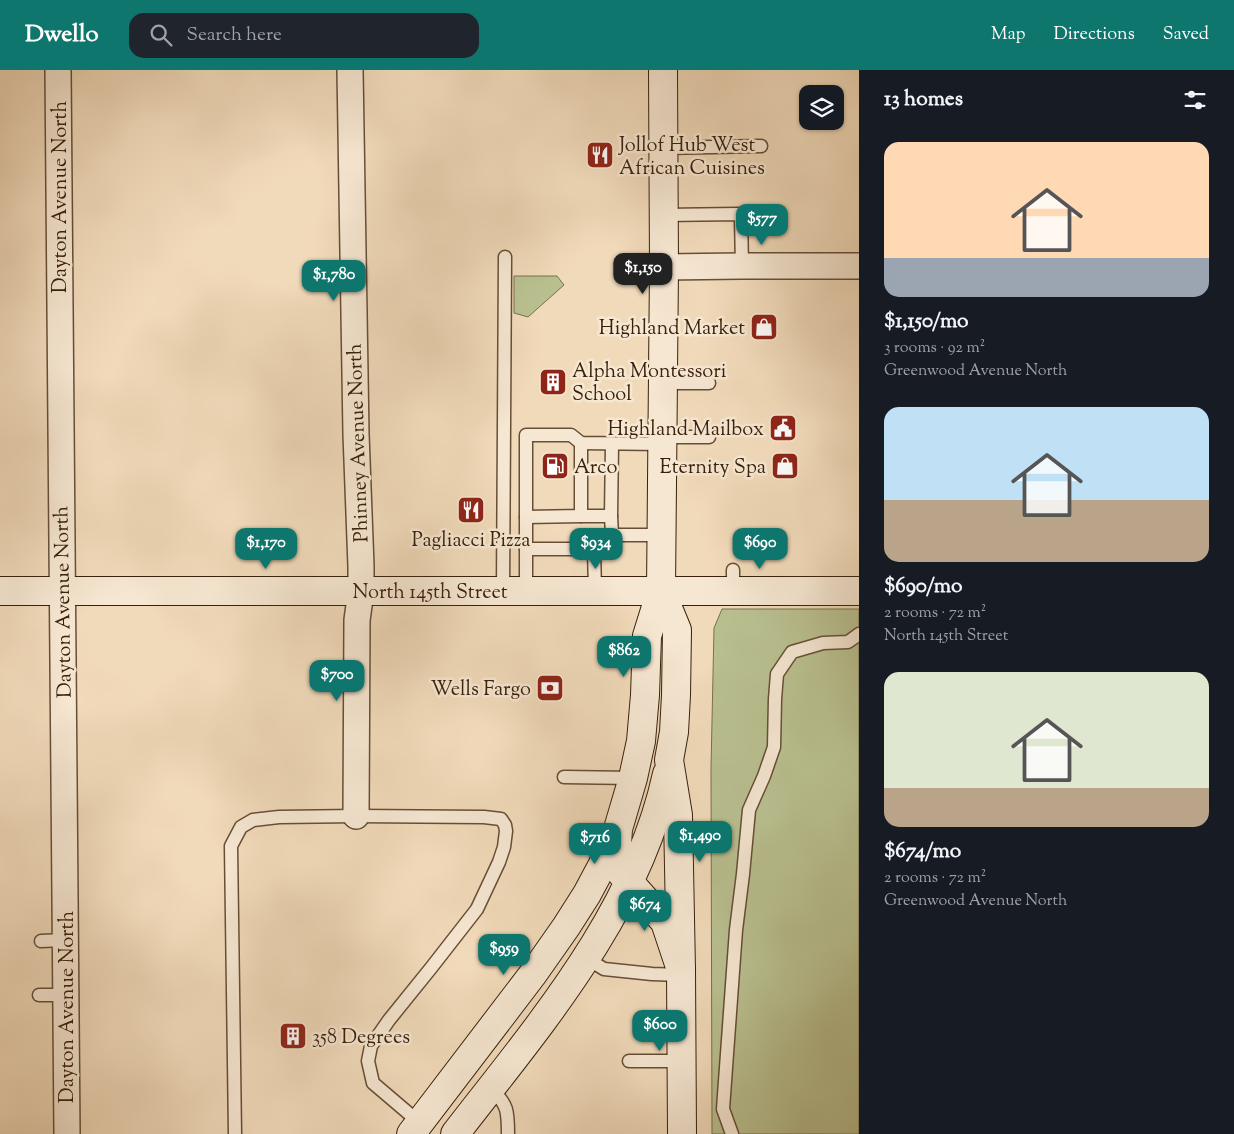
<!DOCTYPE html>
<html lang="en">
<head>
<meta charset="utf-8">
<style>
  body { margin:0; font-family:"Sorts Mill Goudy",serif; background:#20242c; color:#f1f3f6; height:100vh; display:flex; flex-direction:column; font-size:19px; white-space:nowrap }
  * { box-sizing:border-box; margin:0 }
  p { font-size:16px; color:#9ea1a6 }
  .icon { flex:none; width:28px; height:28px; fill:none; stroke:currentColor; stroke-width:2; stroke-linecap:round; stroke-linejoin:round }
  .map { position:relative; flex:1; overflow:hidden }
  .sheet { display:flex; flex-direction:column; background:#171b24; width:375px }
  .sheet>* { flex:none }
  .buttons { position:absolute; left:799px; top:15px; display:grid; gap:10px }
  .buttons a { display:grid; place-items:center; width:45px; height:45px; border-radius:10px; background:#171b24; box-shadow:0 1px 4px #0004; font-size:25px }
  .price { position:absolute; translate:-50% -42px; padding:0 11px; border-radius:10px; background:#0f766e; color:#fff; font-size:16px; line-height:32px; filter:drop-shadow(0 1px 2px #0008) }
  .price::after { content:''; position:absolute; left:50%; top:30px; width:15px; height:11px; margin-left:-8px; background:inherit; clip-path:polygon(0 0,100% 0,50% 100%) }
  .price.current { background:#222; color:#fff }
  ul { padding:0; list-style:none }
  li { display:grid; align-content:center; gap:10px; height:265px; padding:0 25px }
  li span { display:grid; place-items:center; height:155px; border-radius:15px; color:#555 }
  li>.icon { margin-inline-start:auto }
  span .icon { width:90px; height:90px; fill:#fffc; stroke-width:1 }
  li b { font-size:21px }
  h2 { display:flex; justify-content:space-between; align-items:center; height:60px; padding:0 25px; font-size:21px }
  header { display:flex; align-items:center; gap:30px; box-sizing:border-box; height:70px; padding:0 25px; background:#0f766e; color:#fff }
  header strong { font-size:24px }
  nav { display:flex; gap:28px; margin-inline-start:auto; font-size:18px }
  .search { width:350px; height:45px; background:#20242c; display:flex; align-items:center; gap:12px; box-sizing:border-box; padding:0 18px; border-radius:15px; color:#9ea1a6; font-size:19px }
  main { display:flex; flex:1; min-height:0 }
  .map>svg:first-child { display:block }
  .green { fill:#b9c090; stroke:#78704e }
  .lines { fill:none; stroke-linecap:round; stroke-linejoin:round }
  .lane-casing { stroke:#664e37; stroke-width:15 }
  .street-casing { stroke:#664e37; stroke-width:28 }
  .secondary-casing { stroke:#38200b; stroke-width:30 }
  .lane { stroke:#f6e7d2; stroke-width:12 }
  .street { stroke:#f6e7d2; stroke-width:25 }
  .secondary { stroke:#f6e7d2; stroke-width:28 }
  .labels { text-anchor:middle; stroke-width:5; stroke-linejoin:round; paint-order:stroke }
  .poi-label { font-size:20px; fill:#38200b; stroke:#f6e7d2; text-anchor:start }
  .street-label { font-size:20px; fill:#38200b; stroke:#f6e7d2 }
</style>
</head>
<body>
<header>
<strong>Dwello</strong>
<div class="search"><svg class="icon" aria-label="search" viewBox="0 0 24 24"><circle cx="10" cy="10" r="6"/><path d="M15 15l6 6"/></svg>Search here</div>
<nav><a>Map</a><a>Directions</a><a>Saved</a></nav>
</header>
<main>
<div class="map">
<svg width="859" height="1064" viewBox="0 0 859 1064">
  <rect width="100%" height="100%" fill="#f1daba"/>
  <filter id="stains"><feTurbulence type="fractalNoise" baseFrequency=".004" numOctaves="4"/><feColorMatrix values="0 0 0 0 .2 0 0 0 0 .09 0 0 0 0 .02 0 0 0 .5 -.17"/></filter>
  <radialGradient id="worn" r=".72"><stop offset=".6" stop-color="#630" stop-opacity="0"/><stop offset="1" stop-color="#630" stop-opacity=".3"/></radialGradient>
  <g class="green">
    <path d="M 514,206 L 557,206 L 564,215 L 528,247 L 514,243 Z"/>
    <path d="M 722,539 L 859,539 L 859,1064 L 712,1064 L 711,698 L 714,558 Z"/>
  </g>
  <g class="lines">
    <g class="lane-casing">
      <g id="lane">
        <path d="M 663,78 L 761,76"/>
        <path d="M 664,145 L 738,144 L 741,147 L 742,196"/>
        <path d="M 663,313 L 709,313"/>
        <path d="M 663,367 L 709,367"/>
        <path d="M 581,446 L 611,446"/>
        <path d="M 526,447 L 581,446 L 581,373"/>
        <path d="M 612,465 L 662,465"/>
        <path d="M 526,479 L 594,479"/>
        <path d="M 733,500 L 733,521"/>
        <path d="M 503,521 L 505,187"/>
        <path d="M 526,521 L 526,365 L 571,365 L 581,373 L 663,374"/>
        <path d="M 595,521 L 594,479 L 612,465 L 611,446 L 612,374"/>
        <path d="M 564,707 L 633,708"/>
        <path d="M 41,871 L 65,870"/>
        <path d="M 586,888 L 604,899 L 652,904 L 681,905"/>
        <path d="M 39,925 L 66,925"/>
        <path d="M 629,991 L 682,991"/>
        <path d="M 490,1019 C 508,1033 508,1042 508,1064"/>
        <path d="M 235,1064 L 231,776 L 241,757 L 253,750 L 279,747 L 356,746 L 484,747 L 501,749 L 505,755 L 506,761 L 504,777 L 499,792 L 477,839 L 431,898 L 389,950 L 371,976 L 368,991 L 373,1013 L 420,1053"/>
        <path d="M 732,1064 L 723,1039 L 736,860 L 743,804 L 749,740 L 764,706 L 774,677 L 775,629 L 777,604 L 792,582 L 823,573 L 848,572 L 859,564"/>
      </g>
    </g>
    <g class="street-casing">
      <g id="street">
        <path d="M 58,0 L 67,1064"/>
        <path d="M 350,0 L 356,364 L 361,496 L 361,521 L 357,550 L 356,746"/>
        <path d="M 664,197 L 742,196 L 859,196"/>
      </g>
    </g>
    <g class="secondary-casing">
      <g id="secondary">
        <path d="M 663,0 L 664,197 L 661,521 L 647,566 L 645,625 L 641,671 L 633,708 L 618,759 L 616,790 L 618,799 L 623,805 L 665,852 L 681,900"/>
        <path d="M 0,521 L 859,521"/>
        <path d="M 661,521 L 677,560 L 676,625 L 674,662 L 669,690 L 678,745 L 681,900 L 682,1064"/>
        <path d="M 411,1064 L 533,904 L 566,857 L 587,824 L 603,794 L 614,767"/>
        <path d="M 455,1064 C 540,954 637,843 667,704"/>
      </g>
    </g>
    <use href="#lane" class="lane"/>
    <use href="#street" class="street"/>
    <use href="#secondary" class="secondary"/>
  </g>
  <defs>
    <g id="restaurant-square" transform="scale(1.4375)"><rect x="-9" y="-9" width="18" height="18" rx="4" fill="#8f2418" stroke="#f6e7d2"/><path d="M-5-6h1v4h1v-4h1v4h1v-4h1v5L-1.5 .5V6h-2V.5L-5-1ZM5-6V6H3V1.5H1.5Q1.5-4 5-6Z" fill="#fff"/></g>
    <g id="shop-square" transform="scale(1.4375)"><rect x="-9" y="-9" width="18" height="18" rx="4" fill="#8f2418" stroke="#f6e7d2"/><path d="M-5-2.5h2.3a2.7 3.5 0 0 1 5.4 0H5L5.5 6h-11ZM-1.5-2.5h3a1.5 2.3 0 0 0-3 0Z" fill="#fff"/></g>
    <g id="building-square" transform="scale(1.4375)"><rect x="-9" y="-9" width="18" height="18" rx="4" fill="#8f2418" stroke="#f6e7d2"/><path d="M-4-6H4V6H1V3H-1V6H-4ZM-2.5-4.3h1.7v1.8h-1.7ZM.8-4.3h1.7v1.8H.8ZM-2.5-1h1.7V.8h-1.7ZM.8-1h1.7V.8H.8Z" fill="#fff"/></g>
    <g id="civic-square" transform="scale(1.4375)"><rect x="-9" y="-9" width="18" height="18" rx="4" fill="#8f2418" stroke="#f6e7d2"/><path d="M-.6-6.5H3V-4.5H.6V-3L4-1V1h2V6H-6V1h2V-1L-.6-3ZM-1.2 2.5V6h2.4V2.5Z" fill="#fff"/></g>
    <g id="fuel-square" transform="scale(1.4375)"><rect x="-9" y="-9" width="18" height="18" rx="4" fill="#8f2418" stroke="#f6e7d2"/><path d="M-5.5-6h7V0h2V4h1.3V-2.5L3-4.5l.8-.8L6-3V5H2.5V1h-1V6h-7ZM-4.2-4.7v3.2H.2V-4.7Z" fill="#fff"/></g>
    <g id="bank-square" transform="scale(1.4375)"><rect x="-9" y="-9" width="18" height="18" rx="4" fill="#8f2418" stroke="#f6e7d2"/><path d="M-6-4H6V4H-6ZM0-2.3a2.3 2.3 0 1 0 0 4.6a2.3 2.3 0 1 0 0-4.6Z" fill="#fff"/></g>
  </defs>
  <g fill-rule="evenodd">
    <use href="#restaurant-square" x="600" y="85"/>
    <use href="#shop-square" x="764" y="257"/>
    <use href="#building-square" x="553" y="312"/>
    <use href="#civic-square" x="783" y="358"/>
    <use href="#fuel-square" x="555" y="396"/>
    <use href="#shop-square" x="785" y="396"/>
    <use href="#restaurant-square" x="471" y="440"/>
    <use href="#bank-square" x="550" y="618"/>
    <use href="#building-square" x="293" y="966"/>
  </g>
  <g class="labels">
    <g class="poi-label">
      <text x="619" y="81">Jollof Hub West<tspan x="619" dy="23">African Cuisines</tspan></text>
      <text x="745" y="264" text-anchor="end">Highland Market</text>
      <text x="572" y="307">Alpha Montessori<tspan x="572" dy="23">School</tspan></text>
      <text x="764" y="365" text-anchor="end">Highland Mailbox</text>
      <text x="574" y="403">Arco</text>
      <text x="766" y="403" text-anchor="end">Eternity Spa</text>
      <text x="471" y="476" text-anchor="middle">Pagliacci Pizza</text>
      <text x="531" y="625" text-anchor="end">Wells Fargo</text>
      <text x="312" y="973">358 Degrees</text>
    </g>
    <g class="street-label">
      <text transform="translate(59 127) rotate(-90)" y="7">Dayton Avenue North</text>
      <text transform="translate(357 373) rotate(-92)" y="7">Phinney Avenue North</text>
      <text x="430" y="528">North 145th Street</text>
      <text transform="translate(62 532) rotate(-91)" y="7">Dayton Avenue North</text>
      <text transform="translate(66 937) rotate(-90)" y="7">Dayton Avenue North</text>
    </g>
  </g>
  <rect width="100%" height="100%" filter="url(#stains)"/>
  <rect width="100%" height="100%" fill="url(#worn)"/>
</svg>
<div class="buttons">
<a><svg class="icon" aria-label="layers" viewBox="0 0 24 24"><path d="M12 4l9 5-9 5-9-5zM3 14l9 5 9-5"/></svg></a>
</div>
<b class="price" style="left:762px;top:176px">$577</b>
<b class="price current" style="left:643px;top:225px">$1,150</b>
<b class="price" style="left:334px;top:232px">$1,780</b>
<b class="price" style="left:266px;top:500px">$1,170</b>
<b class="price" style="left:596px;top:500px">$934</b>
<b class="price" style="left:760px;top:500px">$690</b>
<b class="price" style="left:624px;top:608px">$862</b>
<b class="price" style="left:337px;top:632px">$700</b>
<b class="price" style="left:700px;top:793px">$1,490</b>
<b class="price" style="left:595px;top:795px">$716</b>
<b class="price" style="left:645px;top:862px">$674</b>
<b class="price" style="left:504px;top:906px">$959</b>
<b class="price" style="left:660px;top:982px">$600</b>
</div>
<section class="sheet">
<h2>13 homes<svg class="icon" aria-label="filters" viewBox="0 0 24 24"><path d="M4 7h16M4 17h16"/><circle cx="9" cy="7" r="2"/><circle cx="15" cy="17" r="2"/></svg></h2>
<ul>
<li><span style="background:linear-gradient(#ffd9b3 75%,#9aa5b1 0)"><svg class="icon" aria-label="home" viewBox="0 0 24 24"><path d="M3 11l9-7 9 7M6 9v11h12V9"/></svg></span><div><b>$1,150/mo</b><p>3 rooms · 92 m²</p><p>Greenwood Avenue North</p></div></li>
<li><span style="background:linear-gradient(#bfe0f5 60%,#b9a48a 0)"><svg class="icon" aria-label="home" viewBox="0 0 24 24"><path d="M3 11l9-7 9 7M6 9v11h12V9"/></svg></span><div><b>$690/mo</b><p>2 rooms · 72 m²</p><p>North 145th Street</p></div></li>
<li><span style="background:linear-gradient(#dfe7d0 75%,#b9a48a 0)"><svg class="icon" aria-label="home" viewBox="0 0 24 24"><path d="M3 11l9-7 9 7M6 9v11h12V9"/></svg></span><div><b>$674/mo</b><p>2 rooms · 72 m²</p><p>Greenwood Avenue North</p></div></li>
</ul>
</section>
</main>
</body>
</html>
